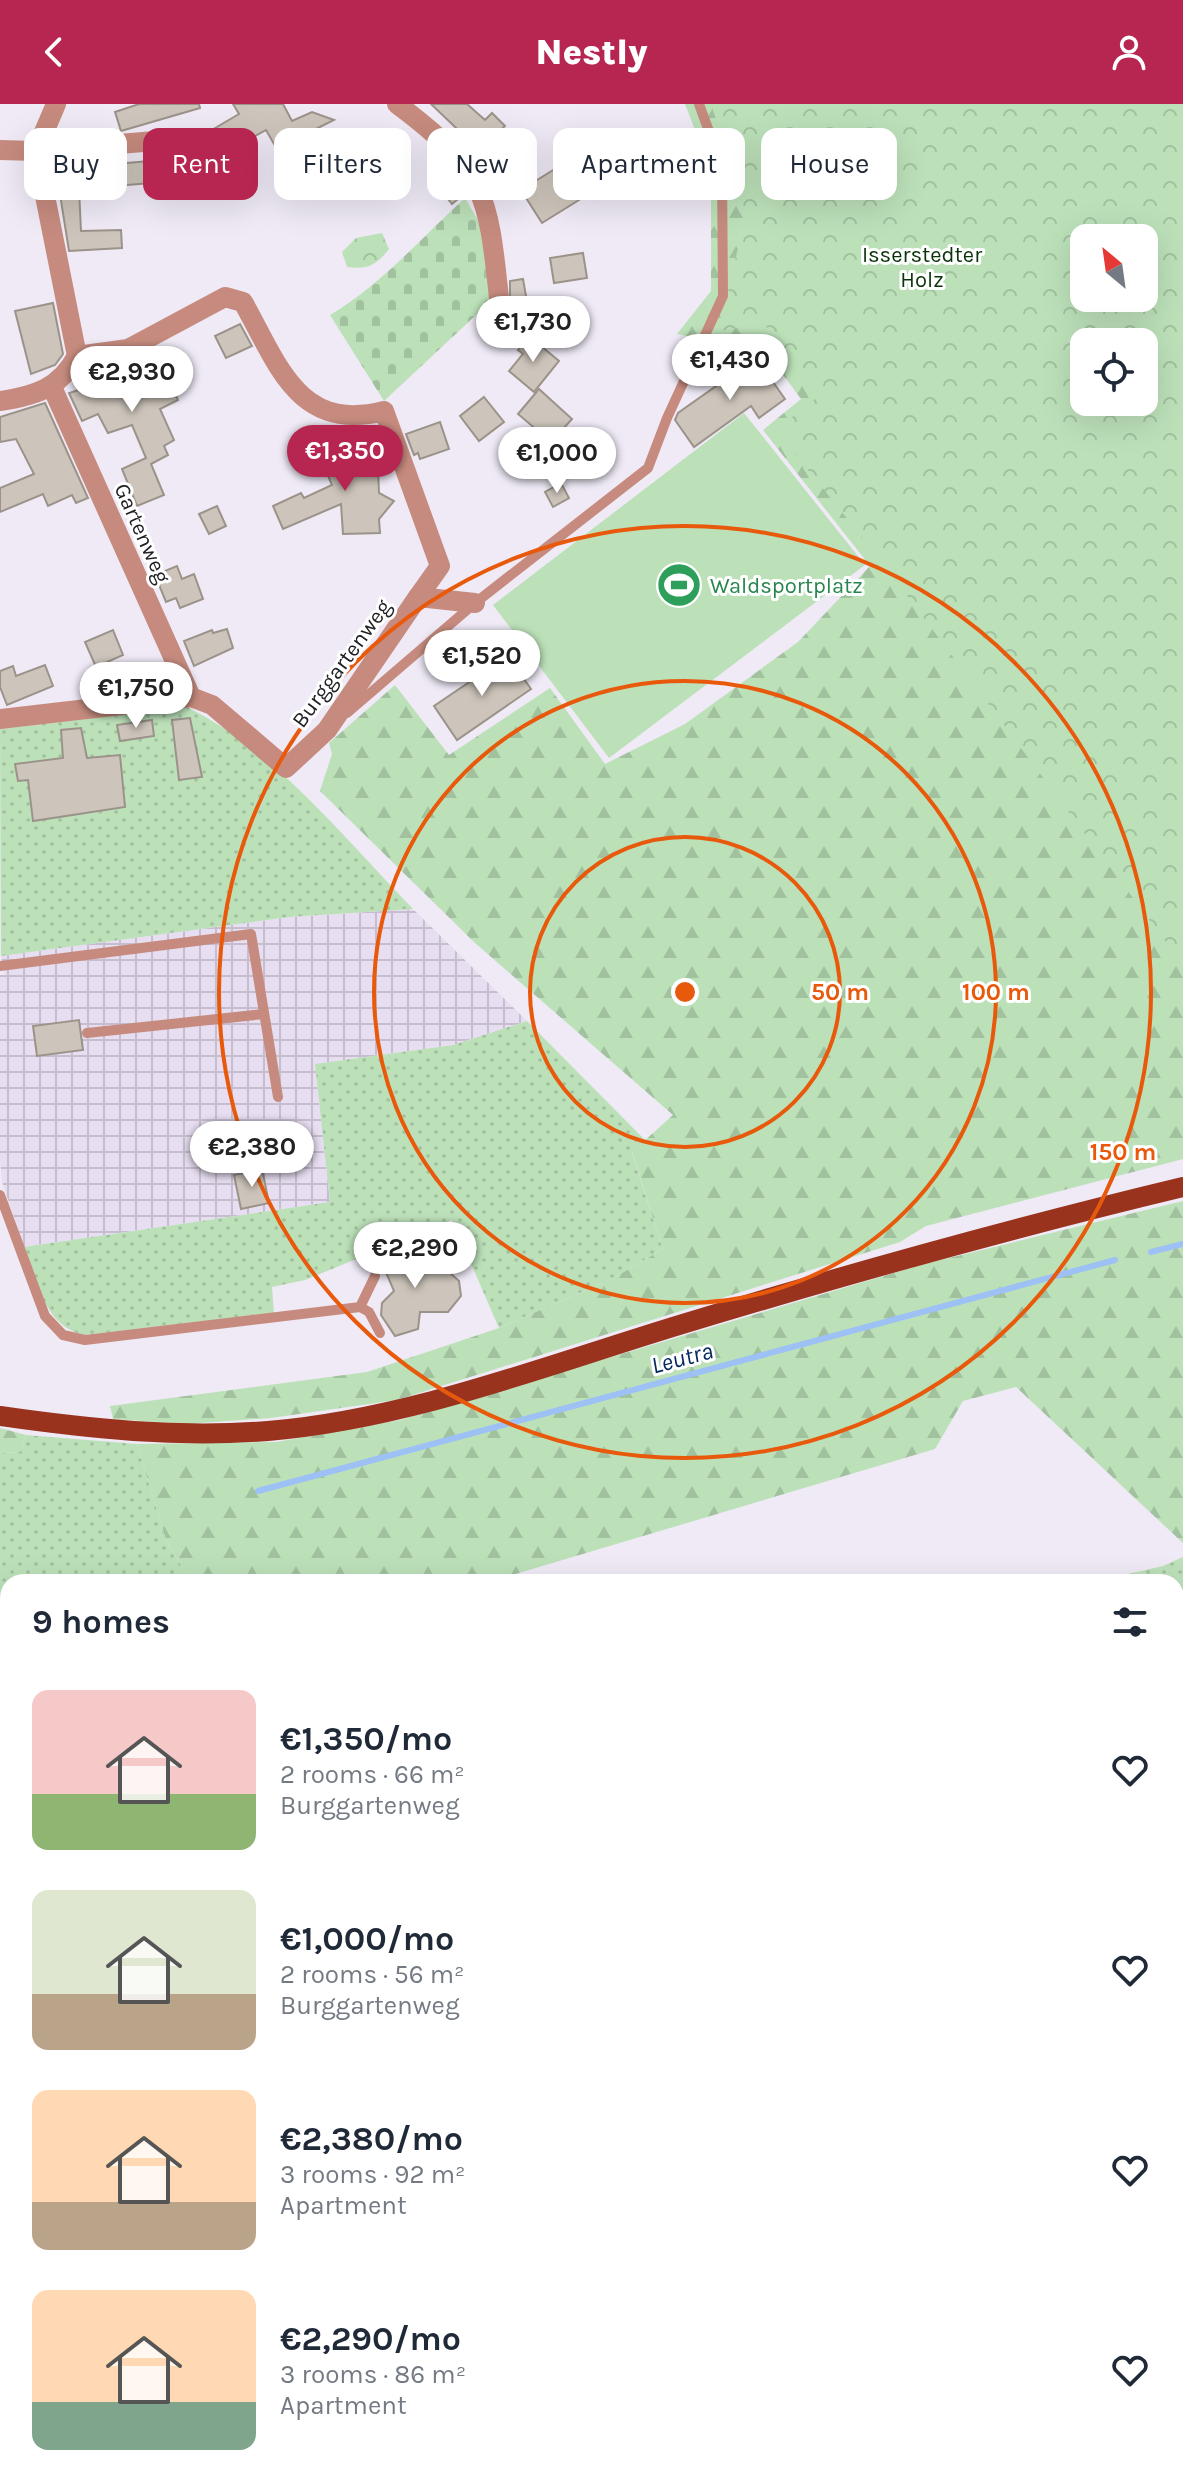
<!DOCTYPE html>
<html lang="en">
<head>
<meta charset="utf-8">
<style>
  body { margin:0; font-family:Karla,sans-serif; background:#f2f2f3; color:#1f2937; height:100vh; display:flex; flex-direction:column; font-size:30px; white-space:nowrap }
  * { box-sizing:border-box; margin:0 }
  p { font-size:26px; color:#747a83 }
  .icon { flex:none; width:44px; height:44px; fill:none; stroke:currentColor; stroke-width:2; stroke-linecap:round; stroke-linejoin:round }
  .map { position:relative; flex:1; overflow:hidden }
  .side { position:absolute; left:0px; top:1470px; width:1184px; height:912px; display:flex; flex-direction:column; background:#fff; border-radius:24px 24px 0 0; box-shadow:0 8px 32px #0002 }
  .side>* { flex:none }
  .banner { position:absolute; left:24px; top:24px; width:1136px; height:72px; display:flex; gap:16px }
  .needle { width:52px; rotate:331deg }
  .buttons { position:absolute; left:1070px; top:120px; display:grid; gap:16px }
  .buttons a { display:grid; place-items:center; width:88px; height:88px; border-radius:16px; background:#fff; box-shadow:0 8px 32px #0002; font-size:40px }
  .price { position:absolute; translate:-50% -68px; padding:0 18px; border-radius:28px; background:#fff; color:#222; font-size:26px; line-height:52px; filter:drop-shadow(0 2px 4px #0008) }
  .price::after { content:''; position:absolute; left:50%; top:48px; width:24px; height:18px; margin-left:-12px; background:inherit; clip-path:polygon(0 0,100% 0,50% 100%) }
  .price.selected { background:#b62651; color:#fff }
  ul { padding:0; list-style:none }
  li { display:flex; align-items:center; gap:24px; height:200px; padding:0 32px }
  li span { display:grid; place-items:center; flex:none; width:224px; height:160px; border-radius:16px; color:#555 }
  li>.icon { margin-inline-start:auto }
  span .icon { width:96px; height:96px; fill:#fffc; stroke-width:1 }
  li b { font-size:34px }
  h2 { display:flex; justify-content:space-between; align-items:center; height:96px; padding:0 32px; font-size:34px }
  .tag { padding:0 28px; border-radius:16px; background:#fff; box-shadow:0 8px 32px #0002; font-size:28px; line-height:72px }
  .tag.selected { background:#b62651; color:#fff }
  header { display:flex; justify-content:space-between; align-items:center; height:104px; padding:0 32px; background:#b62651; color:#fff; font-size:36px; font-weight:800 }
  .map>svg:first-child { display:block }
  .industrial { fill:url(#industrial-grid) }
  .grass { fill:url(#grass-dots) }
  .forest { fill:url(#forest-firs); fill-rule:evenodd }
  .cemetery { fill:url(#cemetery-stones) }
  .park { fill:url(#park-crowns); fill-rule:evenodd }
  .pitch { fill:#bce1b9 }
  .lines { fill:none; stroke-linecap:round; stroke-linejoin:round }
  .stream { stroke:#9dc0f5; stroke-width:6 }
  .building { fill:#cdc5bb; stroke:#9b9389; stroke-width:2 }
  .lane { stroke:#c68b7e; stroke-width:10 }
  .street { stroke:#c68b7e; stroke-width:20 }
  .primary { stroke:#99331e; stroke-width:20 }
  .ring { fill:none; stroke:#e8590c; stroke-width:4 }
  .labels { text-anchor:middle; stroke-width:6; stroke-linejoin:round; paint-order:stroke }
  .park-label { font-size:22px; fill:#0a330a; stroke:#fff }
  .street-label { font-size:22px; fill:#212024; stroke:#fff }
  .leisure-label { font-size:22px; fill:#27864d; stroke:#fff; text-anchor:start }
  .water-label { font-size:24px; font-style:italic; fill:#032961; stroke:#fff }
  .centre { fill:#e8590c; stroke:#fff; stroke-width:4 }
  .ring-label { font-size:24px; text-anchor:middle; font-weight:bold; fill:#e8590c; stroke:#fff; stroke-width:6; stroke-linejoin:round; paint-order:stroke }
</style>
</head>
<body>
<header><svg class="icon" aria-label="back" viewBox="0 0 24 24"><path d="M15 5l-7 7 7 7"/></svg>Nestly<svg class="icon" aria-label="person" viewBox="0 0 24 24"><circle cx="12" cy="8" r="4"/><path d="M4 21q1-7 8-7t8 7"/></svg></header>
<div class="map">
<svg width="1183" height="2382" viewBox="0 0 1183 2382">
  <defs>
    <pattern id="industrial-grid" width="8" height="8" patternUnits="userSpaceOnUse" patternTransform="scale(2)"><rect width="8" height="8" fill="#e7def1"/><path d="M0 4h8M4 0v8" fill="none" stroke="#c6bece"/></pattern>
    <pattern id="grass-dots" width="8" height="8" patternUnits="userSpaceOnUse" patternTransform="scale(2)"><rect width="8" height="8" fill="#bce1b9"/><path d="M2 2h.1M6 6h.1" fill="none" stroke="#a1c19f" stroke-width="1.8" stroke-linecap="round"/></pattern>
    <pattern id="forest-firs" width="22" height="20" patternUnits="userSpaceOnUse" patternTransform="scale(2)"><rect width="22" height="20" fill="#bce1b9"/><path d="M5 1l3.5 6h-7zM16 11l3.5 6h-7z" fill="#a1c19f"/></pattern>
    <pattern id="cemetery-stones" width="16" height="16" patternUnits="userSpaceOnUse" patternTransform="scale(2)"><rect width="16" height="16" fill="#bce1b9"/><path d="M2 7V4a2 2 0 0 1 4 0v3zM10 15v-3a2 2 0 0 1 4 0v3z" fill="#a1c19f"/></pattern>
    <pattern id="park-crowns" width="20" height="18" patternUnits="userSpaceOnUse" patternTransform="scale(2)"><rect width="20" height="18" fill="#bce1b9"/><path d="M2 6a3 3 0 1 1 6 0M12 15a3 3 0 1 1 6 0" fill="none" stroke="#a1c19f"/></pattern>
  </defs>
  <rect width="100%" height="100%" fill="#efeaf6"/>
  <path class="industrial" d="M 413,805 L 527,917 L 453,941 L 315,960 L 330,1098 L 24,1143 L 2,1078 L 0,1057 L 0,871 L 5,871 L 1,852 L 289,813 Z"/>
  <g class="grass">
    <path d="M 187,603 C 276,647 344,734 413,805 L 289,813 L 1,852 L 0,625 Z"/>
    <path d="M 527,917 L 645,1036 L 632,1049 L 663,1145 L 612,1175 L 499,1224 L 452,1116 L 305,1176 L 272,1183 L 274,1209 L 84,1231 C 44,1222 37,1177 24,1143 L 330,1098 L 315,960 L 453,941 Z"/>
    <path d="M 26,1331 L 137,1340 L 166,1436 L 191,1478 L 8,1478 L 8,1570 L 0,1570 L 0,1349 L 20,1348 Z"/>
    <path d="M 1183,1453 L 1183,1498 L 1176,1494 L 1176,1478 L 1093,1478 L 1163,1462 Z"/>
    <path d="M 8,1660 L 8,1955 L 0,1958 L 0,1666 Z"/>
  </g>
  <g class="forest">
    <path d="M 685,0 L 1183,0 L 1183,1055 L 926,1122 L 900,1138 L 397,1296 L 271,1314 L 187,1320 L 113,1315 L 110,1302 L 367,1268 L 499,1224 L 612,1175 L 663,1145 L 632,1048 L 673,1011 L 475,839 L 320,687 L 332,650 L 329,639 L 395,581 L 449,651 L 550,584 L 605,660 L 685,620 L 798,538 L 870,462 L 763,326 L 801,295 L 756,234 L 713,263 L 696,234 L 677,230 L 711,187 L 711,68 ZM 1084,134 L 1144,134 L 1144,194 L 1084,194 ZM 1084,238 L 1144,238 L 1144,298 L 1084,298 Z"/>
    <path d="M 1183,1097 L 1183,1439 L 1016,1283 L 963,1297 L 935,1345 L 489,1478 L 191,1478 L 166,1436 L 137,1340 L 276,1338 L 400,1316 L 924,1160 Z"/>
    <path d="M 0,1324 L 26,1331 L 20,1348 L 0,1349 Z"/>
    <path d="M 0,1515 L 0,1570 L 8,1570 L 8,1660 L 0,1666 Z"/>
  </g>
  <path class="cemetery" d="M 465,94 L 482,123 L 490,198 L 384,297 L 330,211 C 382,180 421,134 465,94 Z"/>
  <g class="park">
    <path d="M 711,0 L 1183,0 L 1183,861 L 882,458 L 776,326 L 816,294 L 764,219 L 719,227 L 746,109 ZM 1084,134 L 1144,134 L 1144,194 L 1084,194 ZM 1084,238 L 1144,238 L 1144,298 L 1084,298 Z"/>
    <path d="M 382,129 L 389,145 C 377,161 367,166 347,163 L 342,148 L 356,134 Z"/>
  </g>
  <path class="pitch" d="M 744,309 L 865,461 L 609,654 L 493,501 Z"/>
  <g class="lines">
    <g class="stream">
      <path d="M 1151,1148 L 1183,1140"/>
      <path d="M 258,1387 L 1115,1156"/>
    </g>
  </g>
  <g class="building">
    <path d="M 139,0 L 199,0 L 200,4 L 121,27 L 115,8 Z"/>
    <path d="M 233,0 L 283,0 L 292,17 L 312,8 L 334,16 L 302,32 L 297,27 L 274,40 L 266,26 L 223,50 L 210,27 L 239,10 Z"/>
    <path d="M 431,0 L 467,0 L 485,16 L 492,9 L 505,22 L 479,46 Z"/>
    <path d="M 194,44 L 199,65 L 192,67 L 194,74 L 164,81 L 163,78 L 79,85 L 81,127 L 121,126 L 122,144 L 69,147 L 56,65 L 150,57 Z"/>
    <path d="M 558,63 L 579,96 L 542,119 L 521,86 Z"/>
    <path d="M 453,70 L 465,89 L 452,100 L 438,82 Z"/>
    <path d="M 583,149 L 587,174 L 554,179 L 550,154 Z"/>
    <path d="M 523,175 L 527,198 L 510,201 L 510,177 Z"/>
    <path d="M 53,199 L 63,250 L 55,261 L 31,270 L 15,207 Z"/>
    <path d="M 240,220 L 252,242 L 226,254 L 215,232 Z"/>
    <path d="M 529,232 L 559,257 L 534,288 L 509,267 L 523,250 L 518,246 Z"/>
    <path d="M 156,250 L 178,296 L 160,305 L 174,336 L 164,342 L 168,351 L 151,360 L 164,391 L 137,402 L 122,365 L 146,354 L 132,321 L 108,329 L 98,310 L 82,317 L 69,289 L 85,284 L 82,269 L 85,264 L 110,261 L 111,265 L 122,262 L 123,265 Z"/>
    <path d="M 756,254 L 785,295 L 759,314 L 751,302 L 694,343 L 675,316 L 678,309 Z"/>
    <path d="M 539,285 L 572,315 L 562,326 L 568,332 L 558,344 L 518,310 Z"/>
    <path d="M 484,293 L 504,318 L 479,337 L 460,312 Z"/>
    <path d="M 45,299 L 88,394 L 76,399 L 72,391 L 48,402 L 43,390 L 0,408 L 0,384 L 34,370 L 16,335 L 0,338 L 0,313 Z"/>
    <path d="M 440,318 L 449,345 L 420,355 L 418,349 L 414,351 L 406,330 Z"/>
    <path d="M 381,337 L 389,360 L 378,365 L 379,389 L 394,397 L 379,415 L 380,429 L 343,430 L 341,400 L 283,425 L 273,402 L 301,389 L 304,394 L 332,381 L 323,360 Z"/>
    <path d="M 561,379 L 569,394 L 553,403 L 545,388 Z"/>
    <path d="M 217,402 L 226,422 L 209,430 L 199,410 Z"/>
    <path d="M 177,462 L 182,475 L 194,470 L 203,495 L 180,504 L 176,494 L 166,498 L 155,471 Z"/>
    <path d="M 227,525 L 233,544 L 194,562 L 184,537 L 212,526 L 213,529 Z"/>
    <path d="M 113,526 L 123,551 L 96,563 L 85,538 Z"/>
    <path d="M 508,552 L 531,585 L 457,636 L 434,602 Z"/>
    <path d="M 45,561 L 53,582 L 7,601 L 0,583 L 0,567 L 13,562 L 16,572 Z"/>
    <path d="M 190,614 L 202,673 L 179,676 L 172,616 Z"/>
    <path d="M 152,616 L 154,632 L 120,637 L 117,621 Z"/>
    <path d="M 81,624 L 87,654 L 120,651 L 125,703 L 33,717 L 28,676 L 18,677 L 15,660 L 63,654 L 61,626 Z"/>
    <path d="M 79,916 L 83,946 L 37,952 L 33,922 Z"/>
    <path d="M 262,1065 L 269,1099 L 241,1105 L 234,1071 Z"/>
    <path d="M 410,1138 L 423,1167 L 448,1167 L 459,1177 L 461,1192 L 448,1208 L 420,1208 L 418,1225 L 395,1232 L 381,1211 L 382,1199 L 394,1187 L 379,1152 Z"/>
  </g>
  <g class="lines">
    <g class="lane">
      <path d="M 347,609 L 475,499 L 648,364 L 667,314 L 723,192 L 722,63 L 699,0"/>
      <path d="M 0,862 L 251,830 L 278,993"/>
      <path d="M 87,929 L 264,910"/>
      <path d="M 0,1091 L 45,1212 L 63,1231 L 85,1236 L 360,1203 L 375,1172"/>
      <path d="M 360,1203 L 369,1208 L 380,1229"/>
    </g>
    <g class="street">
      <path d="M 397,0 C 485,66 488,89 499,194"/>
      <path d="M 0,46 L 36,47 L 56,0"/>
      <path d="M 77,252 L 128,245 L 225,193 L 243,198 C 278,260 298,329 384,307 L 440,462 L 418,493 L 475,499"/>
      <path d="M 52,283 L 191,593 L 212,601 L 286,664 L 327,626 L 418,493"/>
      <path d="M 0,297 C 35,292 60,284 77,252 L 36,47 L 155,37"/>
      <path d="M 0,615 L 191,593"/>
    </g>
    <path class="primary" d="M 0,1312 C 90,1325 177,1334 268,1327 C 408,1315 542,1263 676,1222 C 844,1171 1012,1124 1183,1083"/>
  </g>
  <g class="ring">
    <circle cx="685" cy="888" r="155"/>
    <circle cx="685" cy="888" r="311"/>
    <circle cx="685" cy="888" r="466"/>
  </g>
  <defs>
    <g id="stadium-disc" transform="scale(2.3)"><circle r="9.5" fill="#2e9e5b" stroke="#fff"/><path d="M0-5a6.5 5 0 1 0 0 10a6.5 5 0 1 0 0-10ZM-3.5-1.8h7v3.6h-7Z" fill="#fff"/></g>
  </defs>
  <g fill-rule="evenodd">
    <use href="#stadium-disc" x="679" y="481"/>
  </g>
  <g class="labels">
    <g class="park-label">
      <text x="922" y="158">Isserstedter<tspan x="922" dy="25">Holz</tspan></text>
    </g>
    <g class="street-label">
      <text transform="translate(143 429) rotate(66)" y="8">Gartenweg</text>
      <text transform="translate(341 559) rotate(-54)" y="8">Burggartenweg</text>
    </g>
    <g class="leisure-label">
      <text x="710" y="489">Waldsportplatz</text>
    </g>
    <g class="water-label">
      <text transform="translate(682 1254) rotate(-15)" y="8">Leutra</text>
    </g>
  </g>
  <circle cx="685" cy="888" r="12" class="centre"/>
  <g class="ring-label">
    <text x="840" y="896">50 m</text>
    <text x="996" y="896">100 m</text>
    <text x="1123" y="1056">150 m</text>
  </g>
</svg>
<div class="buttons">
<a><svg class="needle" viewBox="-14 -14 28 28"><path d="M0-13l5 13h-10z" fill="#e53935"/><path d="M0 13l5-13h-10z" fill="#747a83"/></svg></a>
<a><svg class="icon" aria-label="locate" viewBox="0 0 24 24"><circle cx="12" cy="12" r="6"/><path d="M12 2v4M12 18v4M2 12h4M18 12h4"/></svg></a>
</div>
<b class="price" style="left:533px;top:260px">€1,730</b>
<b class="price" style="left:730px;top:298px">€1,430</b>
<b class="price" style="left:132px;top:310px">€2,930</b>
<b class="price selected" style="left:345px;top:389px">€1,350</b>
<b class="price" style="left:557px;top:391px">€1,000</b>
<b class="price" style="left:482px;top:594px">€1,520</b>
<b class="price" style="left:136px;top:626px">€1,750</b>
<b class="price" style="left:252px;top:1085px">€2,380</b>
<b class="price" style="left:415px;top:1186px">€2,290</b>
<div class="banner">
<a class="tag">Buy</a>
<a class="tag selected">Rent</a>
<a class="tag">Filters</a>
<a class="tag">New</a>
<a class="tag">Apartment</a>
<a class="tag">House</a>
</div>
<section class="side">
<h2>9 homes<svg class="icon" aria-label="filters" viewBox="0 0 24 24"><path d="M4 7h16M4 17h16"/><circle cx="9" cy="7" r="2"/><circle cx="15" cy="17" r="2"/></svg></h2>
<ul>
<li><span style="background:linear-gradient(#f6c9c9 65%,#8fb573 0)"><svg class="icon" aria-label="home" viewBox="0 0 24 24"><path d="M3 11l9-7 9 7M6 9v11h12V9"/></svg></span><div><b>€1,350/mo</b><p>2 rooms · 66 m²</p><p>Burggartenweg</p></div><svg class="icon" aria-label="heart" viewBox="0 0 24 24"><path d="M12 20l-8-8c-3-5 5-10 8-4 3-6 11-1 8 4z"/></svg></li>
<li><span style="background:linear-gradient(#dfe7d0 65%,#b9a48a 0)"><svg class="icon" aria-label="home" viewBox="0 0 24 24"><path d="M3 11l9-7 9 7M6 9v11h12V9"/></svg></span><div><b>€1,000/mo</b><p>2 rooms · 56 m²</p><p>Burggartenweg</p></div><svg class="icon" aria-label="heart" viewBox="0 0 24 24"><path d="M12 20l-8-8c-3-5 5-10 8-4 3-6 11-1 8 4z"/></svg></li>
<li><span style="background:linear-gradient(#ffd9b3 70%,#b9a48a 0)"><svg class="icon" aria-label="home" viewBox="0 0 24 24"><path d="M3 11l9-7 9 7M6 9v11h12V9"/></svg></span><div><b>€2,380/mo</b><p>3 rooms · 92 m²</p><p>Apartment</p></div><svg class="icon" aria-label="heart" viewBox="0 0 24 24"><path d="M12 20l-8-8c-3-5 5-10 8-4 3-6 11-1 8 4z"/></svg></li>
<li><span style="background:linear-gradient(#ffd9b3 70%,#7fa58c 0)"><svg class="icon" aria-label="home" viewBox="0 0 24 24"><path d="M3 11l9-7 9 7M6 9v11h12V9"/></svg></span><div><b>€2,290/mo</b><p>3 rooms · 86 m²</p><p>Apartment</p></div><svg class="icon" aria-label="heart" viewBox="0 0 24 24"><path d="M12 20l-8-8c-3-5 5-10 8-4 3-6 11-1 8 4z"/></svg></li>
</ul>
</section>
</div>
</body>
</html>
